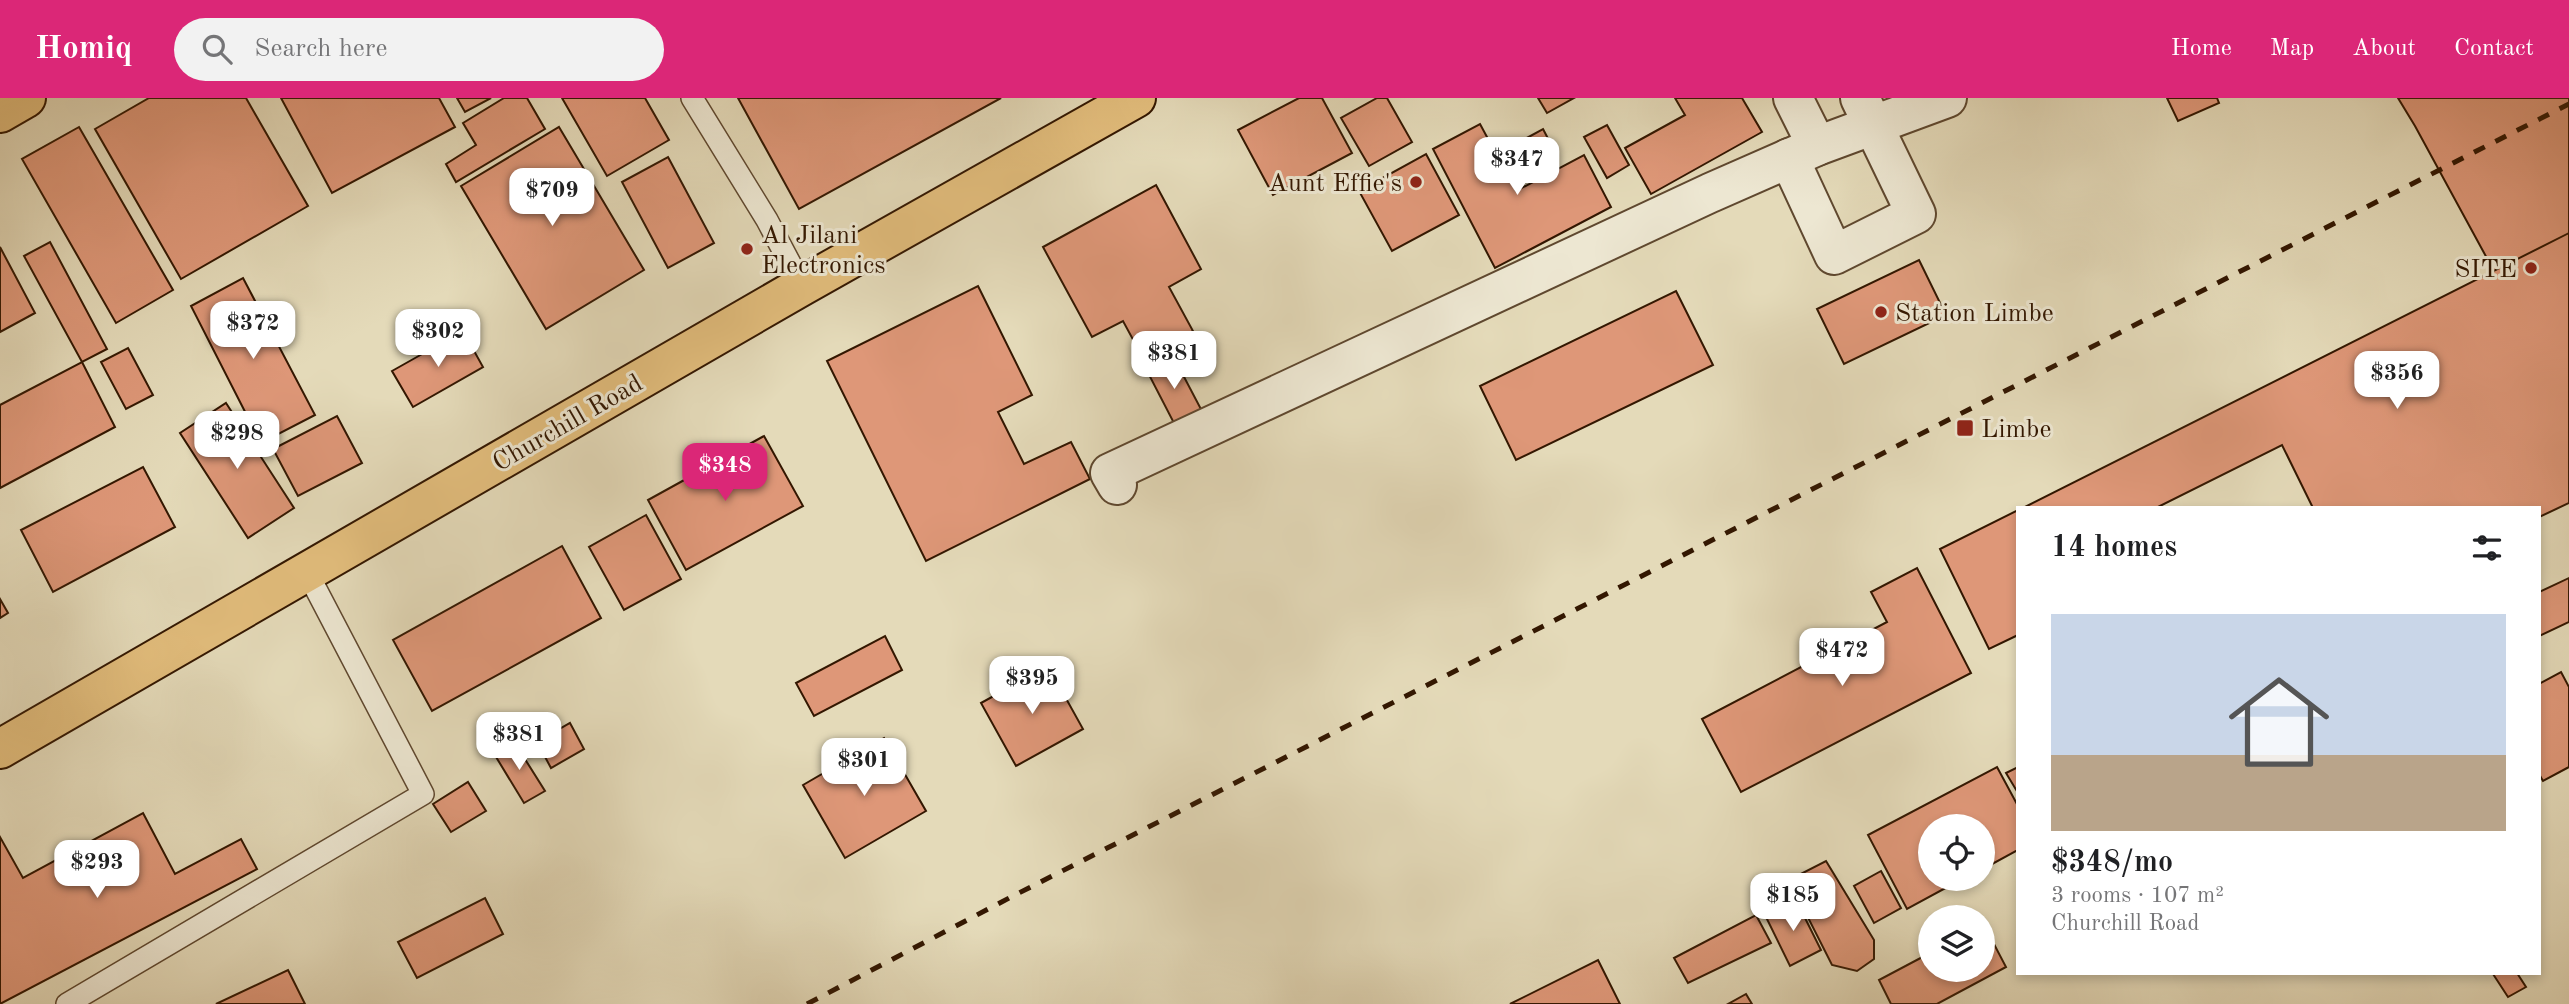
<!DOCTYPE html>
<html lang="en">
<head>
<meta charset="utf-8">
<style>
  body { margin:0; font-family:"Old Standard TT",serif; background:#f2f2f2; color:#202124; height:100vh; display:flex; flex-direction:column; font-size:26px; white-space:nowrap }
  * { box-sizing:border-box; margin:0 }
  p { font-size:23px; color:#757577 }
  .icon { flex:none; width:38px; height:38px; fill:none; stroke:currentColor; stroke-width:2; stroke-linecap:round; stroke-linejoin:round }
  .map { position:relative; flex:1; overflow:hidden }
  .details { position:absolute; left:2016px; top:408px; width:525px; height:469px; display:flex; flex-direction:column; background:#fff; border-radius:0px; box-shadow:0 4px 10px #0003 }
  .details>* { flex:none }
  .tools { position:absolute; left:1918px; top:716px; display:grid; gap:14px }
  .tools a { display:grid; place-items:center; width:77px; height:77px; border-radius:50%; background:#fff; box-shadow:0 4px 10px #0003; font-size:35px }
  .price { position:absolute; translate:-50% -60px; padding:0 16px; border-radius:14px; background:#fff; color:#222; font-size:23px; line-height:46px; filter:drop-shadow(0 2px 4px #0008) }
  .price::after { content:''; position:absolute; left:50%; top:42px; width:21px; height:16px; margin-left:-10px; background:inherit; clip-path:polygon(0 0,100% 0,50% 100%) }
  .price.active { background:#db2777; color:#fff }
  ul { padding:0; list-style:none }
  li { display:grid; align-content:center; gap:14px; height:371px; padding:0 35px }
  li+li { border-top:2px solid #e0e0e0 }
  li span { display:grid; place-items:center; height:217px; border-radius:0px; color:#555 }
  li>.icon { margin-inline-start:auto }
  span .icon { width:126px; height:126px; fill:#fffc; stroke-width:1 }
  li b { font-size:30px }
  h2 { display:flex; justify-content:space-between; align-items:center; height:84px; padding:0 35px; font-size:30px }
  header { display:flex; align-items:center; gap:42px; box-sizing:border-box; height:98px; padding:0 35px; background:#db2777; color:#fff }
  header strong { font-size:33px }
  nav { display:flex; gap:38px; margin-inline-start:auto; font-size:24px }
  .search { width:490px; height:63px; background:#f2f2f2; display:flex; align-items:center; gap:18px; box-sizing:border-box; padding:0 24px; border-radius:38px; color:#757577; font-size:26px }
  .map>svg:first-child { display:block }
  .building { fill:#de9778; stroke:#331701; stroke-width:2 }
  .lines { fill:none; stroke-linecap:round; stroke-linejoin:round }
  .lane-casing { stroke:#5f482f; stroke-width:24 }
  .street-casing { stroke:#5f482f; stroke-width:42 }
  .highway-casing { stroke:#331701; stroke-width:42 }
  .lane { stroke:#ede7d2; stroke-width:21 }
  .street { stroke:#ede7d2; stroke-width:38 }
  .highway { stroke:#e2bd7c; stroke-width:38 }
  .rail { stroke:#331701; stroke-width:5; stroke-dasharray:12 12; stroke-linecap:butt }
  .poi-dot { fill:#8f2418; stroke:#ede7d2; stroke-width:2.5 }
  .labels { text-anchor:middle; stroke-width:6; stroke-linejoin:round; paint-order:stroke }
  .poi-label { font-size:26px; fill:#331701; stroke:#ede7d2; text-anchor:start }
  .street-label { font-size:26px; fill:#331701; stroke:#ede7d2 }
</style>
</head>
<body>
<header>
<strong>Homiq</strong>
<div class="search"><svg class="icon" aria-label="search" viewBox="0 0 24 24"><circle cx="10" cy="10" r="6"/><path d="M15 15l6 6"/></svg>Search here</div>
<nav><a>Home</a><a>Map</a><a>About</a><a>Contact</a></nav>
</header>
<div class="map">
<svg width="2569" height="906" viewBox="0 0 2569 906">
  <rect width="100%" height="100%" fill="#e4dab9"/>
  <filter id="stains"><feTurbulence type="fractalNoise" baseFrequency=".00286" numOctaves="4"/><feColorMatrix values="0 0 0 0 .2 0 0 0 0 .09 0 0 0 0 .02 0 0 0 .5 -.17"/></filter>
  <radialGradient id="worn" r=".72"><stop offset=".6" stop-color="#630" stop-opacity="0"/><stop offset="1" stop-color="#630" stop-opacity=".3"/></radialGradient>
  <g class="building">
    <path d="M 149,0 L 246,0 L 308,108 L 181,181 L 95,31 Z"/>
    <path d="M 281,0 L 439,0 L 455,29 L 332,95 Z"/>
    <path d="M 457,0 L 491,0 L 465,14 Z"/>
    <path d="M 504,0 L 527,0 L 545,31 L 456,84 L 446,66 L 476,47 L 463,25 Z"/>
    <path d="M 562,0 L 645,0 L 669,42 L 607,78 Z"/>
    <path d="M 738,0 L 1001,0 L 799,111 Z"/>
    <path d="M 1299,0 L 1322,0 L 1352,55 L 1273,97 L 1238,32 Z"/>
    <path d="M 1377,0 L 1387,0 L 1412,44 L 1369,68 L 1341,20 Z"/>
    <path d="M 1538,0 L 1574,0 L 1547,15 Z"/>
    <path d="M 1675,0 L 1742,0 L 1762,34 L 1651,96 L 1625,50 L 1685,17 Z"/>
    <path d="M 2167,0 L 2217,0 L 2219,5 L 2178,23 Z"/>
    <path d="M 2398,0 L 2569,0 L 2569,311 L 2415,28 Z"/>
    <path d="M 1480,26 L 1516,93 L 1584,57 L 1611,109 L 1495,170 L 1433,51 Z"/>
    <path d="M 1607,27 L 1629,67 L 1607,80 L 1584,39 Z"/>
    <path d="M 79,29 L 173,192 L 116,225 L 22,61 Z"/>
    <path d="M 559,29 L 644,172 L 546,231 L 461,88 Z"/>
    <path d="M 1543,31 L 1554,52 L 1516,73 L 1505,52 Z"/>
    <path d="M 1426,56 L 1459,117 L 1392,153 L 1359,93 Z"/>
    <path d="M 668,59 L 714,145 L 668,170 L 622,84 Z"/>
    <path d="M 1156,87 L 1201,171 L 1169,189 L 1193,233 L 1143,260 L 1123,223 L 1092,239 L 1043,149 Z"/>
    <path d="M 2569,135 L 2569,405 L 2539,419 L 2539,410 L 2313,410 L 2282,347 L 2156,410 L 2023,410 Z"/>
    <path d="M 50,144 L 107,251 L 82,264 L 24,158 Z"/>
    <path d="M 0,149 L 35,215 L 0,234 Z"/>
    <path d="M 1919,162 L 1946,217 L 1844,266 L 1817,211 Z"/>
    <path d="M 243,180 L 315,317 L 261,345 L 191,208 Z"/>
    <path d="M 978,188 L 1032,297 L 998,314 L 1024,366 L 1071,344 L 1090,381 L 926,463 L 827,263 Z"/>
    <path d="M 1676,193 L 1713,267 L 1516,362 L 1480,288 Z"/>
    <path d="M 463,233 L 483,269 L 413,309 L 392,273 Z"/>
    <path d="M 128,250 L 153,297 L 126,311 L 101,264 Z"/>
    <path d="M 1172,256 L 1203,315 L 1176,329 L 1146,271 Z"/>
    <path d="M 82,264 L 115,329 L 0,390 L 0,307 Z"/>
    <path d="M 226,305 L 294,410 L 248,440 L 180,335 Z"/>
    <path d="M 337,318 L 362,365 L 298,398 L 273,351 Z"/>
    <path d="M 764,338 L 803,408 L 686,472 L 648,402 Z"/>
    <path d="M 143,369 L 175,429 L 53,494 L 21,432 Z"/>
    <path d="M 2018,412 L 2018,537 L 1989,551 L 1940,451 Z"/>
    <path d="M 646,417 L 681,481 L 624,512 L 589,449 Z"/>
    <path d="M 562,448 L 601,520 L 432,613 L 393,542 Z"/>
    <path d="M 1917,470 L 1971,575 L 1741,694 L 1702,621 L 1887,524 L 1871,494 Z"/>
    <path d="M 2569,480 L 2569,524 L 2539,538 L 2539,494 Z"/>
    <path d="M 0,501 L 8,515 L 0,520 Z"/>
    <path d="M 885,538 L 902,572 L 814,618 L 796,585 Z"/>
    <path d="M 1048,568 L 1083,631 L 1016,668 L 981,605 Z"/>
    <path d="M 2561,574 L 2569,589 L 2569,669 L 2543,683 L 2539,676 L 2539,586 Z"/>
    <path d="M 570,625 L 584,651 L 551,670 L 537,644 Z"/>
    <path d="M 884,640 L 926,713 L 845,760 L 803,687 Z"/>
    <path d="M 513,642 L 545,693 L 524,705 L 493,654 Z"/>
    <path d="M 1997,669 L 2018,708 L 2018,752 L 1983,771 L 1983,728 L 1930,728 L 1930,780 L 1964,780 L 1907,811 L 1868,737 Z"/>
    <path d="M 2018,669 L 2018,695 L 2006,675 Z"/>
    <path d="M 468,684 L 486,713 L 451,734 L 433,706 Z"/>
    <path d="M 143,715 L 175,776 L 241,741 L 257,771 L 0,906 L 0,739 L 23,780 Z"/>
    <path d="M 1826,763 L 1874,842 L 1874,861 L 1857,873 L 1832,867 L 1789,782 Z"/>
    <path d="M 1881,773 L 1901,810 L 1874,825 L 1854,788 Z"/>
    <path d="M 485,800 L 503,836 L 417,880 L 398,844 Z"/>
    <path d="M 1796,802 L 1821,852 L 1790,868 L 1765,817 Z"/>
    <path d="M 1756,817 L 1771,845 L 1688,885 L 1674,860 Z"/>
    <path d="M 1984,827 L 2006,869 L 1937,906 L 1891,906 L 1879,882 L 1930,855 L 1930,872 L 1983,872 Z"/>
    <path d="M 1598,862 L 1620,906 L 1510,906 Z"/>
    <path d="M 288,872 L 305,906 L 216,906 Z"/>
    <path d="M 2517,875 L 2526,889 L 2508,899 L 2493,876 Z"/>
    <path d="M 1746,896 L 1752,906 L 1728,906 Z"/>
  </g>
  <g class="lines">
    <g class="lane-casing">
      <g id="lane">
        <path d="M 692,0 L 767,122 L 802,188"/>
        <path d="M 67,906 L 423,696 L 307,474"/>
      </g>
    </g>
    <g class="street-casing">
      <g id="street">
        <path d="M 1793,0 L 1817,48"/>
        <path d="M 1789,60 L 1834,157 L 1916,116 L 1860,0"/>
        <path d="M 1117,387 L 1110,375 L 1710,95 L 1817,48 L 1947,0"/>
      </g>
    </g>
    <g class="highway-casing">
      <g id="highway">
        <path d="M 0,15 L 26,0"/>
        <path d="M 0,651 L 802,188 L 1136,0"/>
      </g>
    </g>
    <use href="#lane" class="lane"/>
    <use href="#street" class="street"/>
    <use href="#highway" class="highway"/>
    <path class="rail" d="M 807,906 L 1013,798 L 2569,6"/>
  </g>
  <g class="poi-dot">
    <circle cx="1416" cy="84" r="7"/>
    <circle cx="747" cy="151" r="7"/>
    <circle cx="2531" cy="170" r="7"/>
    <circle cx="1881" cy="214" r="7"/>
    <rect x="1956" y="321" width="18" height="18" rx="3.5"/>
  </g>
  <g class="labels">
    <g class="poi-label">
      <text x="1402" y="93" text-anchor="end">Aunt Effie's</text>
      <text x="761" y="145">Al Jilani<tspan x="761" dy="30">Electronics</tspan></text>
      <text x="2517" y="179" text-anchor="end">SITE</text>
      <text x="1895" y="223">Station Limbe</text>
      <text x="1981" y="339">Limbe</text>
    </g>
    <g class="street-label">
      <text transform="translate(567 324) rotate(-30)" y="9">Churchill Road</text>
    </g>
  </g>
  <rect width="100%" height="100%" filter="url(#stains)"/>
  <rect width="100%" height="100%" fill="url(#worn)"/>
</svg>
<div class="tools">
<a><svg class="icon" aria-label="locate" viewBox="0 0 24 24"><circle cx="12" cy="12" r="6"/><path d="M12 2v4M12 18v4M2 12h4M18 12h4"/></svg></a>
<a><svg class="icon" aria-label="layers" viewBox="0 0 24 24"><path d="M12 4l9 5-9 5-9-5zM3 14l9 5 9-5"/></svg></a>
</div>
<b class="price" style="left:1517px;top:99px">$347</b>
<b class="price" style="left:552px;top:130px">$709</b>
<b class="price" style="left:253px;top:263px">$372</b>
<b class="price" style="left:438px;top:271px">$302</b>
<b class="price" style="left:1174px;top:293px">$381</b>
<b class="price" style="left:2397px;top:313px">$356</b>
<b class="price" style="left:237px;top:373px">$298</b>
<b class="price active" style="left:725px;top:405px">$348</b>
<b class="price" style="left:1842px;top:590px">$472</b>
<b class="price" style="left:1032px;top:618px">$395</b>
<b class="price" style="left:519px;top:674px">$381</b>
<b class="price" style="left:864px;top:700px">$301</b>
<b class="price" style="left:97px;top:802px">$293</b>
<b class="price" style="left:1793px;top:835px">$185</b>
<section class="details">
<h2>14 homes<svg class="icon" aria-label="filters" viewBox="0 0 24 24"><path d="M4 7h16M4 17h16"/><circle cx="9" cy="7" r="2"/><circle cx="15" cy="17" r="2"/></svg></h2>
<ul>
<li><span style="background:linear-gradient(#c9d6e8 65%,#b9a48a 0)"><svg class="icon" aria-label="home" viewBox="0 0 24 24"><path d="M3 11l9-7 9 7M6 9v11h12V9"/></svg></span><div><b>$348/mo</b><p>3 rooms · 107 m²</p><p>Churchill Road</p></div></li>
</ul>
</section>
</div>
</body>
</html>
